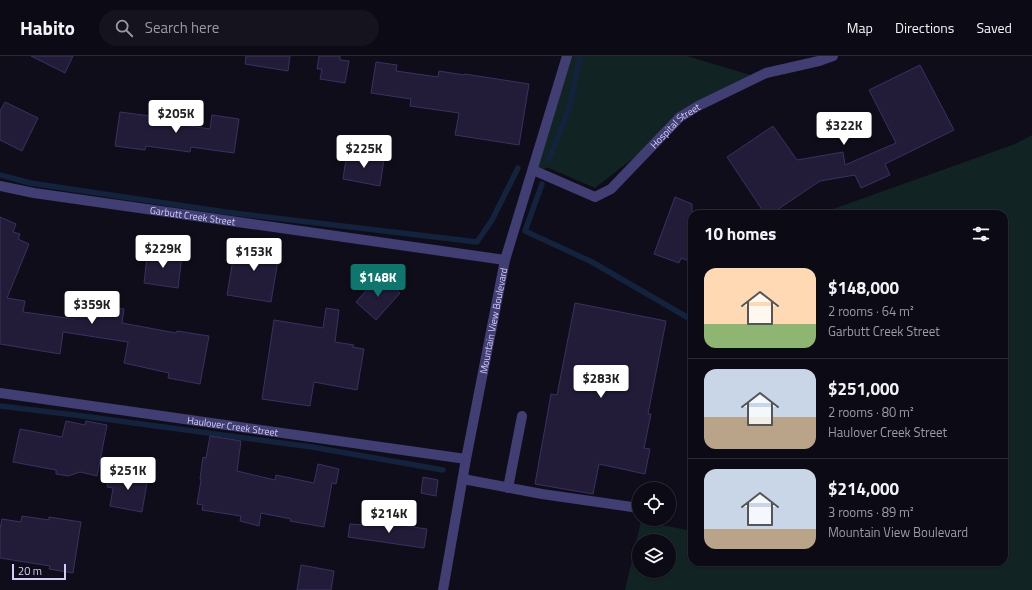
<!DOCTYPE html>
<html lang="en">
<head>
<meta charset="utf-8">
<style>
  body { margin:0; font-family:"Titillium Web",sans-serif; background:#15131d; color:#f1f3f6; height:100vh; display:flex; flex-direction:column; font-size:15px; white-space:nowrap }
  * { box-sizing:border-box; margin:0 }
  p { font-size:13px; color:#9a9aa0 }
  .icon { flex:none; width:22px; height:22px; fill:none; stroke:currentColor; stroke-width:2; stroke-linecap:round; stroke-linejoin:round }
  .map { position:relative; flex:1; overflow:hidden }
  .drawer { position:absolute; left:688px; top:154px; width:320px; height:356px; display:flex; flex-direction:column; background:#0c0a14; border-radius:12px; box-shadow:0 1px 3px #0004,0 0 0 1px #2c2b34 }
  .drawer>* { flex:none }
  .tools { position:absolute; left:632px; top:426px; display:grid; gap:8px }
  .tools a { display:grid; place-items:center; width:44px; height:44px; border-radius:50%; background:#0c0a14; box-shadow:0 1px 3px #0004,0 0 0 1px #2c2b34; font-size:20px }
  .scale { position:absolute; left:12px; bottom:10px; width:54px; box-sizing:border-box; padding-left:4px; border:2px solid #d3cdf8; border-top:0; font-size:11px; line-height:14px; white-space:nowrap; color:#d3cdf8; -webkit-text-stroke:3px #100d1a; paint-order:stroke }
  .price { position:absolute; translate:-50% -34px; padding:0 9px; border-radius:4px; background:#fff; color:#222; font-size:13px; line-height:26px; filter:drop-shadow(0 1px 2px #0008) }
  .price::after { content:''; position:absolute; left:50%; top:24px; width:12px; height:9px; margin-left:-6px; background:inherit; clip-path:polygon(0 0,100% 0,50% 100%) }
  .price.active { background:#0f766e; color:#fff }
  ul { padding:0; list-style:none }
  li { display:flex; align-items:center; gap:12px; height:100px; padding:0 16px }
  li+li { border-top:1px solid #2c2b34 }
  li span { display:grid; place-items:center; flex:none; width:112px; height:80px; border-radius:12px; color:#555 }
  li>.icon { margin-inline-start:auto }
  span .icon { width:48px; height:48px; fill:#fffc; stroke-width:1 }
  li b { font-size:17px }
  h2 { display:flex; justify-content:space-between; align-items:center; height:48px; padding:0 16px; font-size:17px }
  header { display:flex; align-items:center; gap:24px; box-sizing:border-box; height:56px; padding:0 20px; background:#0c0a14; border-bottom:1px solid #2c2b34 }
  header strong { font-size:19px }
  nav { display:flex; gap:22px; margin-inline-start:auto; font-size:14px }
  .search { width:280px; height:36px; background:#15131d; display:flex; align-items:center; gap:10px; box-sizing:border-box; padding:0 14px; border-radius:22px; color:#9a9aa0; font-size:15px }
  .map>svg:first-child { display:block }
  .green { fill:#112323; fill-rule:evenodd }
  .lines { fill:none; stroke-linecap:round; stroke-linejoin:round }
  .stream { stroke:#13233d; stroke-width:5.5 }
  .building { fill:#221c39; stroke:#3b3062 }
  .minor { stroke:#413e73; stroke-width:10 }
  .labels { text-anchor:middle; stroke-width:3; stroke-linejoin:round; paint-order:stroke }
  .street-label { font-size:10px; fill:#d3cdf8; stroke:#100d1a }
</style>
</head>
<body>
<header>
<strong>Habito</strong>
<div class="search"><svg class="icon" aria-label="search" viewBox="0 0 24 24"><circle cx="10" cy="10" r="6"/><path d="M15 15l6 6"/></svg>Search here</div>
<nav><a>Map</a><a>Directions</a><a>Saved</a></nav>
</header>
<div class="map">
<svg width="1032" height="534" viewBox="0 0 1032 534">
  <rect width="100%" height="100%" fill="#100d1a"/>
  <g class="green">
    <path d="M 567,0 L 687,0 L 764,23 L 688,59 L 595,132 L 549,112 L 533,114 Z"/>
    <path d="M 1032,79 L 1032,534 L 625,534 L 641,465 L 692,475 L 692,506 L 1004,506 L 1004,158 L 819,158 L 1015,88 ZM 639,485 L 669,485 L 669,515 L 639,515 Z"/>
  </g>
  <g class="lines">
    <g class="stream">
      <path d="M 549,104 L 570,49 L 580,0"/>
      <path d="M 0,119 L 30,127 L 225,156 L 477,186 L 492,164 L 518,112"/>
      <path d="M 542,128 L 525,175 L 592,206 L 692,264"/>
      <path d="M 0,350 L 75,359 L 312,391 L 443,414"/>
    </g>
  </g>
  <g class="building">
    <path d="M 31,0 L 73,0 L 65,17 Z"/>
    <path d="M 246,0 L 290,0 L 288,15 L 245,8 Z"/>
    <path d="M 319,0 L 340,0 L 340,4 L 349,5 L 345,27 L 320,23 L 322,13 L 317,13 Z"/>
    <path d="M 376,6 L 397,9 L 396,15 L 438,21 L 439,15 L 464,19 L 465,18 L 529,28 L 519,89 L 455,79 L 459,57 L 410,50 L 411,43 L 371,37 Z"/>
    <path d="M 920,9 L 954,74 L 885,108 L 890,119 L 861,132 L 855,119 L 820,125 L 771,158 L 765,158 L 727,101 L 773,70 L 797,104 L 843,96 L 845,109 L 896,87 L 869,34 Z"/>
    <path d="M 5,46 L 38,62 L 22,95 L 0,84 L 0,55 Z"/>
    <path d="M 120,56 L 150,60 L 149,64 L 210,73 L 212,59 L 239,63 L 234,97 L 191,91 L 190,96 L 146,90 L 145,94 L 115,90 Z"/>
    <path d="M 347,96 L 384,103 L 380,130 L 343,123 Z"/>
    <path d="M 675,141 L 692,148 L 692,206 L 681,202 L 679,207 L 654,198 Z"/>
    <path d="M 0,161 L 16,168 L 13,176 L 20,178 L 18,183 L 29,188 L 7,242 L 25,245 L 23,256 L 74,263 L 78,239 L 92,242 L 92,249 L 124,253 L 122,267 L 176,277 L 177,275 L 209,280 L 200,328 L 168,322 L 169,317 L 124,307 L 128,286 L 63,276 L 60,298 L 0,288 Z"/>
    <path d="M 236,185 L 280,192 L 271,246 L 227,239 Z"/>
    <path d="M 148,193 L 182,199 L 178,232 L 144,227 Z"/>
    <path d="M 380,219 L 400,237 L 376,264 L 356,246 Z"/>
    <path d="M 575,247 L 666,265 L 648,358 L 651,358 L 644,392 L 650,393 L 645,418 L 599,408 L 593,438 L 535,428 L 551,338 L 557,339 Z"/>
    <path d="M 326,252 L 339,254 L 335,286 L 354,289 L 352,291 L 364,293 L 357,334 L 314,326 L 310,350 L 262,343 L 274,264 L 323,272 Z"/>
    <path d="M 66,365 L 85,369 L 86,365 L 107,369 L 97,420 L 80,416 L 68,420 L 56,418 L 56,414 L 13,406 L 20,373 L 62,381 Z"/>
    <path d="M 210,380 L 241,385 L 237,415 L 275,424 L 276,419 L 314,427 L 318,408 L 339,413 L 336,428 L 332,427 L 324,471 L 290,465 L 291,463 L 261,457 L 259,470 L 240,465 L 241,460 L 202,454 L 203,449 L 197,448 L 201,424 L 200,423 L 203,401 L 206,402 Z"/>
    <path d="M 110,415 L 148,421 L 142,456 L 110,450 L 113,432 L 107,431 Z"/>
    <path d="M 423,421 L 438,424 L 436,440 L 421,437 Z"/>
    <path d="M 22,460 L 49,464 L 49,461 L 81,466 L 73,517 L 49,513 L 50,510 L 0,502 L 0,473 L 2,463 L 21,466 Z"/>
    <path d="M 366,464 L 427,473 L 424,492 L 348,481 L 350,468 L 365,469 Z"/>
    <path d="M 301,509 L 334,515 L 331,534 L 297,534 Z"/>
  </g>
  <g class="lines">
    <g class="minor">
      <path id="s1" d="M 533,114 L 595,141 L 611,133 L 680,61 L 698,50 L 766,17 L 819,5 L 833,0"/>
      <path id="s2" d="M 0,130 L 34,137 L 505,204"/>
      <path id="s3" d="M 0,337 L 466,403"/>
      <path d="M 463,423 L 542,438 L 639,452"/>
      <path d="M 508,432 L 522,360"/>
      <path id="s4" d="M 443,534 L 466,403 L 505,204 L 567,0"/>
    </g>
  </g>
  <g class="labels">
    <g class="street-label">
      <text dy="4" stroke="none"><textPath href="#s1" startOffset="176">Hospital Street</textPath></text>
      <text dy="4" stroke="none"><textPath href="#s2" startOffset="195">Garbutt Creek Street</textPath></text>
      <text dy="4" stroke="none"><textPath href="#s4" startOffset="274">Mountain View Boulevard</textPath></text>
      <text dy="4" stroke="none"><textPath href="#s3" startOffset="235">Haulover Creek Street</textPath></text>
    </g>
  </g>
</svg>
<div class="tools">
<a><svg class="icon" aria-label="locate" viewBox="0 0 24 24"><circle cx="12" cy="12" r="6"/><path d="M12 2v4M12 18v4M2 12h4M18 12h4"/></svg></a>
<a><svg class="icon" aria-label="layers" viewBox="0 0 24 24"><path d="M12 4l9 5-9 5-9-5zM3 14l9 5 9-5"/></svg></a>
</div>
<div class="scale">20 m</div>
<b class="price" style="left:176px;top:78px">$205K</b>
<b class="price" style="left:844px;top:90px">$322K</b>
<b class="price" style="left:364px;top:113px">$225K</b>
<b class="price" style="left:163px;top:213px">$229K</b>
<b class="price" style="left:254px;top:216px">$153K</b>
<b class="price active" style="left:378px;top:242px">$148K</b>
<b class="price" style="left:92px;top:269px">$359K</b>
<b class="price" style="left:601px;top:343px">$283K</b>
<b class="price" style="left:128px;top:435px">$251K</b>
<b class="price" style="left:389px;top:478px">$214K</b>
<section class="drawer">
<h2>10 homes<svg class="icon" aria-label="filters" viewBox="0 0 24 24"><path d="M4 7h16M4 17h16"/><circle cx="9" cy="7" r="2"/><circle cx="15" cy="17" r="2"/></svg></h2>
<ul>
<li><span style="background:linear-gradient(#ffd9b3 70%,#8fb573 0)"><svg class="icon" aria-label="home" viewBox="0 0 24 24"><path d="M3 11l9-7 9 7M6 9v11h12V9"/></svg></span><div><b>$148,000</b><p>2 rooms · 64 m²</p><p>Garbutt Creek Street</p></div></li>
<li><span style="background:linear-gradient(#c9d6e8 60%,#b9a48a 0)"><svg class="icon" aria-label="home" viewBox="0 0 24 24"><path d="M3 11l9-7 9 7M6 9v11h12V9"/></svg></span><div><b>$251,000</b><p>2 rooms · 80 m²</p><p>Haulover Creek Street</p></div></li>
<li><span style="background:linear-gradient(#c9d6e8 75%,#b9a48a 0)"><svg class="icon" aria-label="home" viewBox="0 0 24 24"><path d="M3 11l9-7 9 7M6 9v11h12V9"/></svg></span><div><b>$214,000</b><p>3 rooms · 89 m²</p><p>Mountain View Boulevard</p></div></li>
</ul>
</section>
</div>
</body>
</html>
